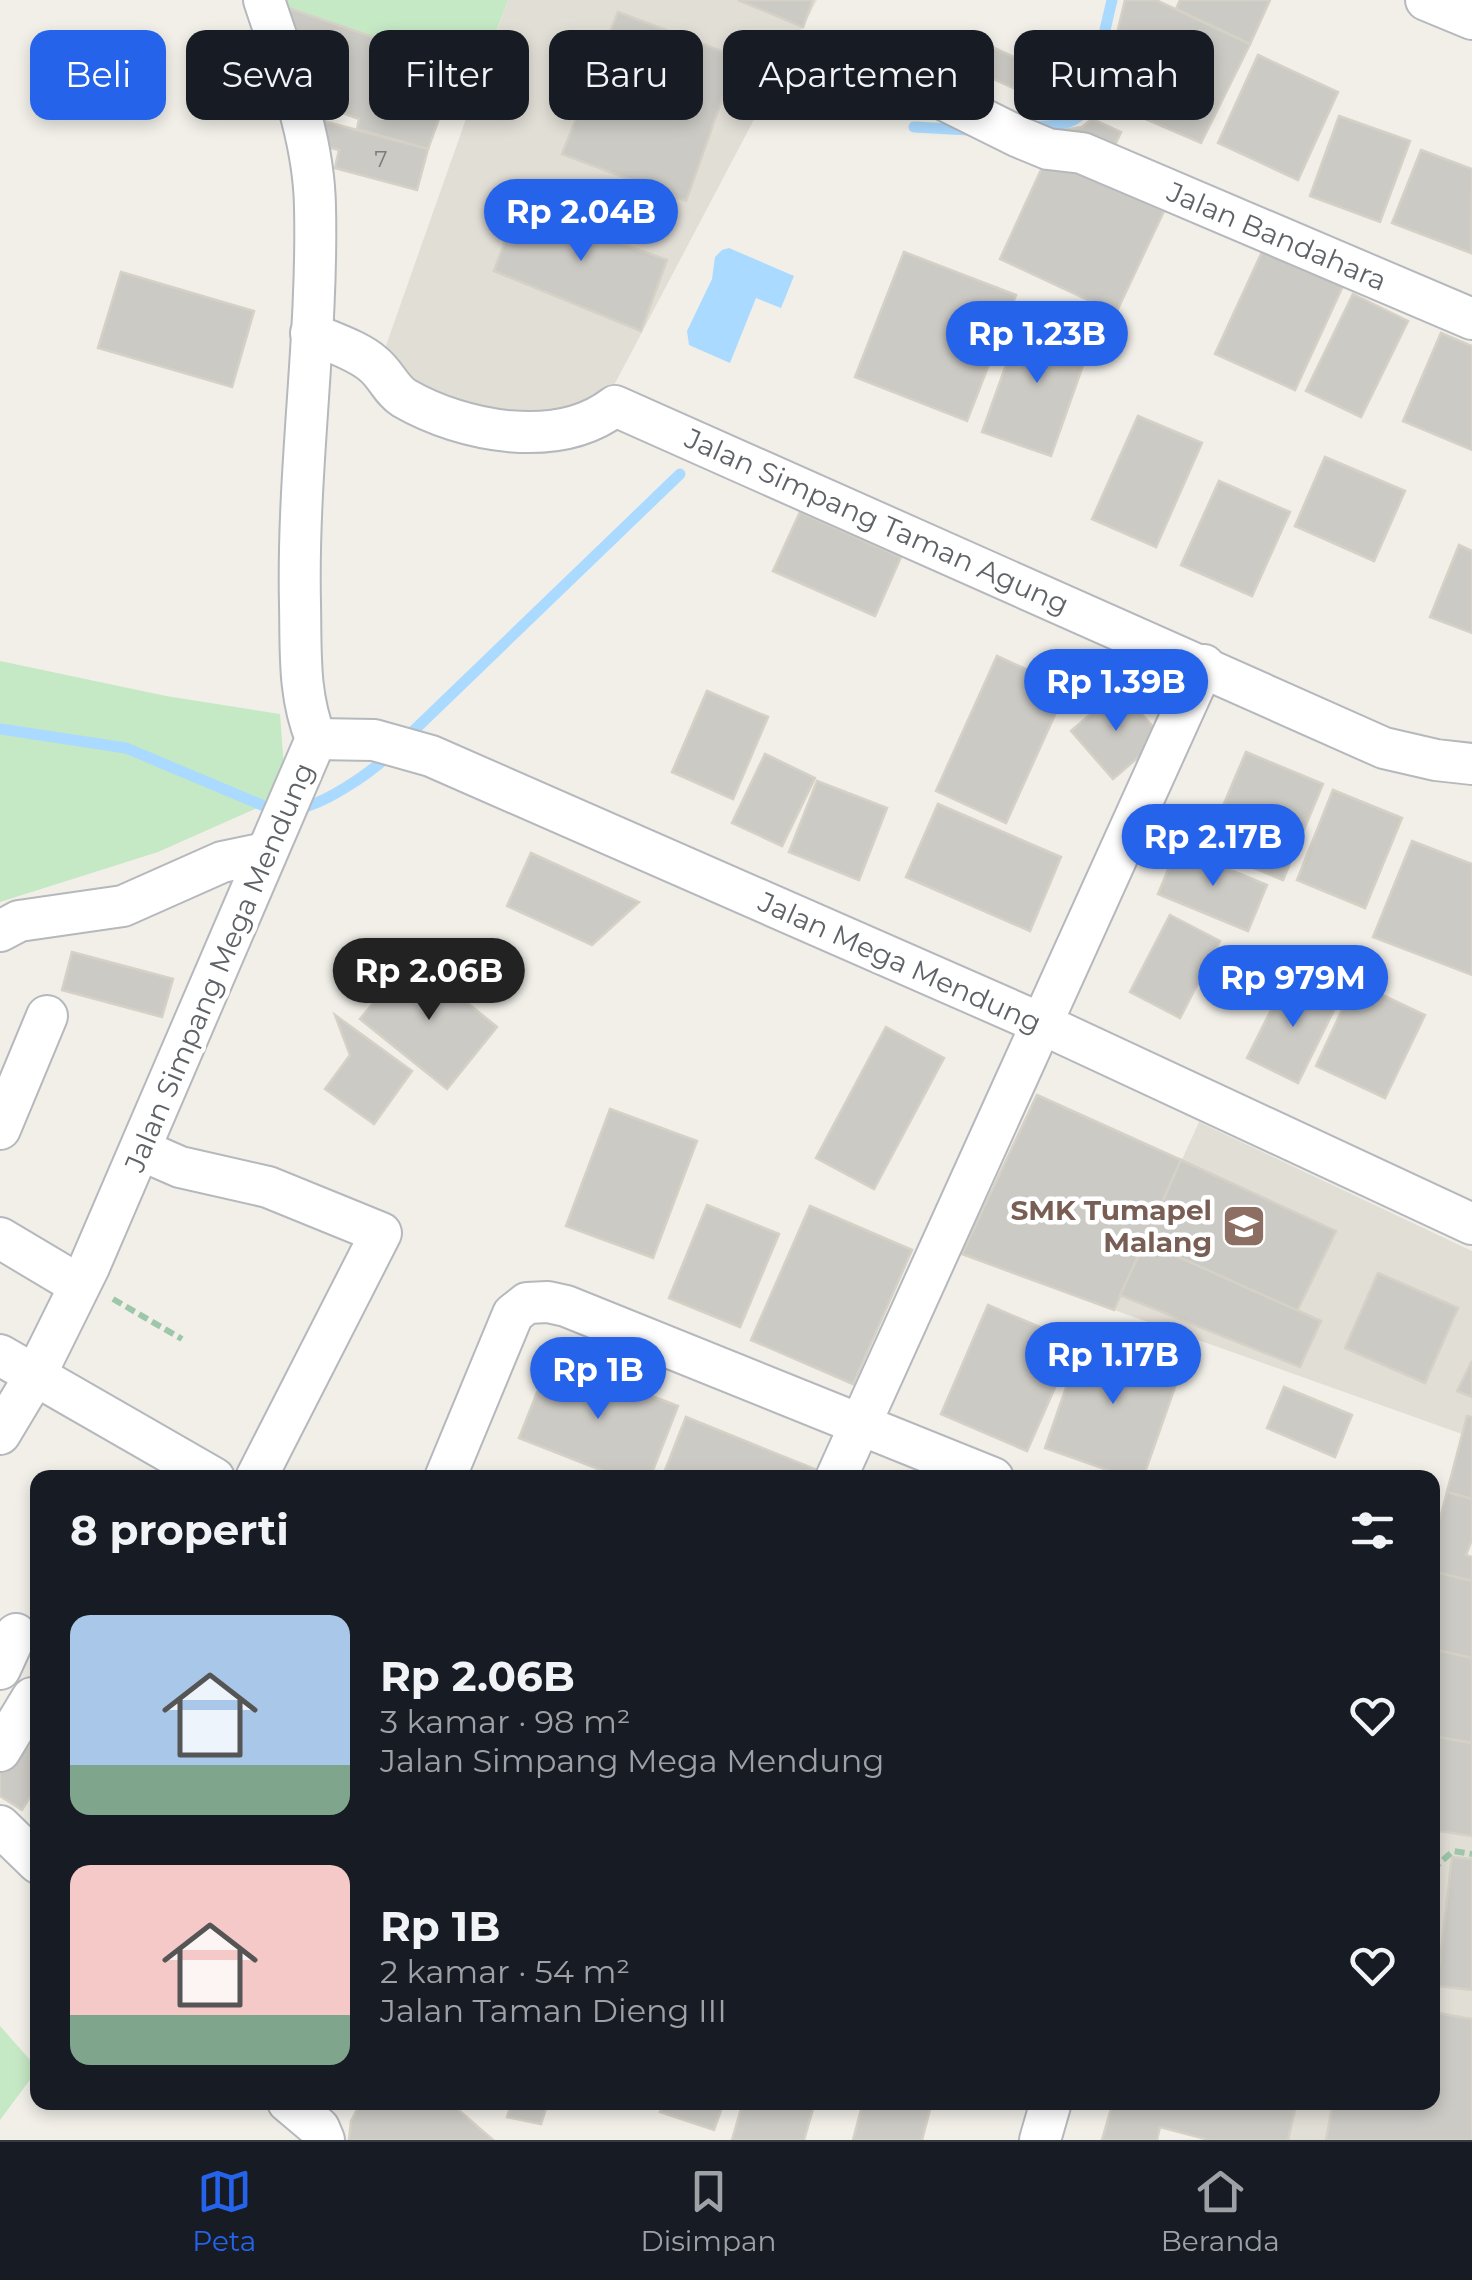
<!DOCTYPE html>
<html lang="id">
<head>
<meta charset="utf-8">
<style>
  body { margin:0; font-family:Montserrat,sans-serif; background:#242831; color:#f1f3f6; height:100vh; display:flex; flex-direction:column; font-size:38px; white-space:nowrap }
  * { box-sizing:border-box; margin:0 }
  p { font-size:32px; color:#9ea1a6 }
  .icon { flex:none; width:55px; height:55px; fill:none; stroke:currentColor; stroke-width:2; stroke-linecap:round; stroke-linejoin:round }
  .map { position:relative; flex:1; overflow:hidden }
  .panel { position:absolute; left:30px; top:1470px; width:1410px; height:640px; display:flex; flex-direction:column; background:#171b24; border-radius:20px; box-shadow:0 5px 15px #0003 }
  .panel>* { flex:none }
  .hud { position:absolute; left:30px; top:30px; width:1412px; height:90px; display:flex; gap:20px }
  .price { position:absolute; translate:-50% -85px; padding:0 22px; border-radius:35px; background:#2563eb; color:#fff; font-size:32px; line-height:65px; filter:drop-shadow(0 2px 5px #0008) }
  .price::after { content:''; position:absolute; left:50%; top:60px; width:30px; height:22px; margin-left:-15px; background:inherit; clip-path:polygon(0 0,100% 0,50% 100%) }
  .price.active { background:#222; color:#fff }
  ul { padding:0; list-style:none }
  li { display:flex; align-items:center; gap:30px; height:250px; padding:0 40px }
  li span { display:grid; place-items:center; flex:none; width:280px; height:200px; border-radius:20px; color:#555 }
  li>.icon { margin-inline-start:auto }
  span .icon { width:120px; height:120px; fill:#fffc; stroke-width:1 }
  li b { font-size:42px }
  h2 { display:flex; justify-content:space-between; align-items:center; height:120px; padding:0 40px; font-size:42px }
  .pill { padding:0 35px; border-radius:20px; background:#171b24; box-shadow:0 5px 15px #0003; font-size:35px; line-height:90px }
  .pill.active { background:#2563eb; color:#fff }
  .tab-bar { display:flex; justify-content:space-around; align-items:center; height:140px; border-top:2px solid #363941; background:#171b24; font-size:28px; color:#9ea1a6 }
  .tab-bar a { display:grid; justify-items:center; gap:5px }
  .tab-bar .active { color:#2563eb }
  .map>svg:first-child { display:block }
  .education { fill:#e1ded6 }
  .green { fill:#c5e8c5 }
  .water { fill:#aadaff }
  .lines { fill:none; stroke-linecap:round; stroke-linejoin:round }
  .stream { stroke:#aadaff; stroke-width:11 }
  .building { fill:#cccac5; stroke:#d6d1c6; stroke-width:2.5 }
  .minor-casing { stroke:#b5b8bc; stroke-width:44 }
  .path { stroke:#9cc7a9; stroke-width:6; stroke-dasharray:10 5; stroke-linecap:butt }
  .minor { stroke:#fff; stroke-width:40 }
  .labels { text-anchor:middle; stroke-width:9; stroke-linejoin:round; paint-order:stroke }
  .number-label { font-size:22px; fill:#7a7d7f }
  .street-label { font-size:28px; fill:#5f6368; stroke:#fff }
  .education-label { font-size:28px; font-weight:bold; fill:#785e54; stroke:#fff; text-anchor:end }
</style>
</head>
<body>
<div class="map">
<svg width="1472" height="2140" viewBox="0 0 1472 2140">
  <rect width="100%" height="100%" fill="#f1efe8"/>
  <g class="education">
    <path d="M 508,0 L 817,0 L 602,408 L 533,424 L 408,386 L 383,354 Z"/>
    <path d="M 1199,1122 L 1472,1251 L 1472,1417 L 1467,1416 L 1462,1434 L 1114,1310 Z"/>
    <path d="M 1433,1830 L 1472,1836 L 1472,2140 L 1288,2140 L 1297,2103 L 1432,2102 Z"/>
  </g>
  <g class="green">
    <path d="M 280,0 L 508,0 L 481,73 L 282,6 Z"/>
    <path d="M 0,661 L 166,696 L 280,714 L 285,781 L 257,808 L 158,852 L 0,902 Z"/>
    <path d="M 0,2026 L 38,2069 L 0,2120 Z"/>
  </g>
  <path class="water" d="M 729,248 L 794,276 L 781,308 L 756,298 L 730,363 L 689,345 L 687,331 L 712,279 L 715,257 L 722,250 Z"/>
  <g class="lines">
    <g class="stream">
      <path d="M 914,127 L 970,130"/>
      <path d="M 1033,127 C 1056,125 1074,127 1087,107 L 1112,0"/>
      <path d="M 0,729 L 126,748 L 276,811"/>
      <path d="M 406,738 L 680,474"/>
      <path d="M 294,809 C 321,807 369,774 389,755"/>
    </g>
  </g>
  <g class="building">
    <path d="M 738,0 L 813,0 L 803,27 Z"/>
    <path d="M 1125,0 L 1156,0 L 1250,44 L 1201,143 L 1101,100 Z"/>
    <path d="M 1180,0 L 1270,0 L 1250,44 L 1176,9 Z"/>
    <path d="M 282,6 L 458,66 L 428,149 L 357,129 L 359,119 L 318,104 Z"/>
    <path d="M 618,12 L 737,57 L 686,201 L 562,154 Z"/>
    <path d="M 966,35 L 1082,88 L 1068,113 L 974,70 L 959,100 L 937,90 Z"/>
    <path d="M 1258,55 L 1338,92 L 1298,180 L 1218,143 Z"/>
    <path d="M 1339,116 L 1410,141 L 1380,222 L 1310,196 Z"/>
    <path d="M 316,119 L 428,149 L 417,190 L 335,168 L 339,150 L 320,145 Z"/>
    <path d="M 1092,119 L 1121,132 L 1107,162 L 1059,141 L 1065,130 L 1082,127 Z"/>
    <path d="M 1421,150 L 1472,169 L 1471,253 L 1392,223 Z"/>
    <path d="M 1047,157 L 1164,211 L 1116,313 L 1000,259 Z"/>
    <path d="M 519,203 L 573,224 L 580,208 L 616,223 L 610,239 L 667,260 L 641,331 L 494,271 Z"/>
    <path d="M 1267,241 L 1347,277 L 1295,390 L 1215,354 Z"/>
    <path d="M 904,252 L 1016,295 L 967,421 L 855,377 Z"/>
    <path d="M 121,272 L 254,311 L 232,387 L 98,348 Z"/>
    <path d="M 1353,294 L 1408,321 L 1361,417 L 1306,391 Z"/>
    <path d="M 1024,315 L 1092,340 L 1051,456 L 982,432 Z"/>
    <path d="M 1441,333 L 1472,346 L 1472,450 L 1403,421 Z"/>
    <path d="M 1138,416 L 1202,443 L 1156,547 L 1092,519 Z"/>
    <path d="M 1325,457 L 1405,491 L 1374,561 L 1295,526 Z"/>
    <path d="M 1219,481 L 1290,512 L 1252,596 L 1181,565 Z"/>
    <path d="M 800,512 L 901,557 L 875,616 L 773,571 Z"/>
    <path d="M 1459,545 L 1472,551 L 1472,633 L 1430,617 Z"/>
    <path d="M 997,656 L 1067,688 L 1006,823 L 936,791 Z"/>
    <path d="M 1120,689 L 1162,737 L 1113,779 L 1071,731 Z"/>
    <path d="M 707,691 L 768,717 L 733,799 L 672,772 Z"/>
    <path d="M 1246,752 L 1323,784 L 1283,880 L 1205,848 Z"/>
    <path d="M 765,754 L 815,778 L 782,846 L 732,823 Z"/>
    <path d="M 817,781 L 887,808 L 859,880 L 789,852 Z"/>
    <path d="M 1333,790 L 1402,818 L 1365,908 L 1297,880 Z"/>
    <path d="M 938,804 L 1061,857 L 1030,931 L 906,877 Z"/>
    <path d="M 1412,841 L 1472,864 L 1472,975 L 1373,937 Z"/>
    <path d="M 1177,848 L 1267,885 L 1248,931 L 1158,894 Z"/>
    <path d="M 531,853 L 639,902 L 592,945 L 507,906 Z"/>
    <path d="M 1170,915 L 1220,941 L 1180,1018 L 1130,992 Z"/>
    <path d="M 72,952 L 173,979 L 162,1017 L 62,990 Z"/>
    <path d="M 411,957 L 497,1027 L 447,1089 L 360,1019 Z"/>
    <path d="M 1288,976 L 1338,1002 L 1298,1083 L 1247,1058 Z"/>
    <path d="M 1355,982 L 1425,1015 L 1385,1098 L 1316,1066 Z"/>
    <path d="M 335,1015 L 412,1071 L 374,1124 L 325,1089 L 350,1055 Z"/>
    <path d="M 886,1027 L 944,1058 L 874,1189 L 816,1158 Z"/>
    <path d="M 1037,1095 L 1181,1160 L 1114,1310 L 962,1254 Z"/>
    <path d="M 610,1109 L 697,1141 L 653,1258 L 566,1226 Z"/>
    <path d="M 1181,1160 L 1336,1231 L 1297,1311 L 1145,1242 Z"/>
    <path d="M 707,1205 L 779,1234 L 740,1327 L 669,1298 Z"/>
    <path d="M 810,1206 L 912,1250 L 853,1384 L 751,1340 Z"/>
    <path d="M 1145,1242 L 1321,1321 L 1300,1367 L 1120,1295 Z"/>
    <path d="M 1378,1273 L 1458,1308 L 1425,1383 L 1345,1348 Z"/>
    <path d="M 988,1305 L 1075,1342 L 1027,1451 L 941,1414 Z"/>
    <path d="M 1085,1333 L 1182,1367 L 1143,1478 L 1130,1478 L 1045,1448 Z"/>
    <path d="M 551,1357 L 678,1406 L 650,1478 L 621,1478 L 519,1438 Z"/>
    <path d="M 1472,1361 L 1472,1397 L 1457,1391 Z"/>
    <path d="M 1284,1387 L 1352,1415 L 1335,1457 L 1267,1428 Z"/>
    <path d="M 1467,1416 L 1472,1417 L 1472,1499 L 1447,1492 Z"/>
    <path d="M 686,1417 L 817,1470 L 814,1478 L 662,1478 Z"/>
    <path d="M 1447,1492 L 1472,1499 L 1472,1540 L 1466,1555 L 1472,1557 L 1472,1581 L 1432,1571 L 1432,1549 Z"/>
    <path d="M 1432,1571 L 1472,1581 L 1472,1658 L 1432,1649 Z"/>
    <path d="M 1432,1649 L 1472,1658 L 1472,1743 L 1432,1736 Z"/>
    <path d="M 36,1714 L 38,1784 L 22,1810 L 0,1796 L 0,1771 Z"/>
    <path d="M 1432,1736 L 1472,1743 L 1472,1836 L 1432,1830 Z"/>
    <path d="M 1452,1857 L 1472,1859 L 1472,1990 L 1437,1986 Z"/>
    <path d="M 1432,2012 L 1472,2019 L 1472,2140 L 1326,2140 L 1333,2102 L 1432,2102 Z"/>
    <path d="M 361,2102 L 427,2102 L 455,2107 L 493,2140 L 349,2140 L 351,2121 Z"/>
    <path d="M 512,2102 L 548,2102 L 541,2124 L 507,2117 Z"/>
    <path d="M 664,2102 L 724,2102 L 714,2130 L 660,2112 Z"/>
    <path d="M 743,2102 L 815,2102 L 804,2140 L 732,2140 Z"/>
    <path d="M 863,2102 L 932,2102 L 922,2140 L 853,2140 Z"/>
    <path d="M 1113,2102 L 1251,2102 L 1274,2109 L 1276,2102 L 1297,2102 L 1288,2140 L 1209,2140 L 1160,2127 L 1157,2140 L 1102,2140 Z"/>
  </g>
  <g class="lines">
    <g class="minor-casing">
      <g id="minor">
        <path d="M 1426,0 L 1472,19"/>
        <path d="M 864,60 L 1019,137 L 1048,149 L 1082,153 L 1472,319"/>
        <path d="M 311,333 C 330,342 357,350 373,364 C 385,373 391,390 404,398 C 463,432 558,450 615,406 L 1384,748 L 1436,760 L 1472,764"/>
        <path d="M 316,739 L 374,740 L 431,756 L 1040,1023 L 1472,1224"/>
        <path d="M 0,931 L 19,921 L 123,906 L 222,862 L 265,853"/>
        <path d="M 0,1129 L 47,1016"/>
        <path d="M 141,1150 L 180,1167 L 268,1187 L 381,1233 L 256,1478"/>
        <path d="M 0,1238 L 79,1285"/>
        <path d="M 0,1355 L 214,1478"/>
        <path d="M 0,1434 L 36,1374 L 89,1267 L 316,739 C 298,695 301,650 300,604 C 297,471 318,339 315,207 C 314,136 286,67 264,0"/>
        <path d="M 445,1478 L 513,1314 L 527,1303 L 548,1302 L 566,1306 L 993,1478"/>
        <path d="M 836,1478 L 1204,665"/>
        <path d="M 0,1669 L 16,1634"/>
        <path d="M 0,1751 L 32,1698"/>
        <path d="M 0,1826 L 38,1863"/>
        <path d="M 288,2102 L 319,2128 L 324,2140"/>
        <path d="M 1040,2140 L 1051,2102"/>
      </g>
    </g>
    <g class="path">
      <path d="M 113,1299 L 182,1339"/>
      <path d="M 1432,1870 L 1453,1851 L 1472,1854"/>
    </g>
    <use href="#minor" class="minor"/>
  </g>
  <defs>
    <g id="school-square" transform="scale(2.25)"><rect x="-9" y="-9" width="18" height="18" rx="4" fill="#8d6e63" stroke="#fff"/><path d="M0-5L7-2L0 1L-7-2ZM-4 1L0 2.5L4 1V4Q0 6-4 4Z" fill="#fff"/></g>
  </defs>
  <g fill-rule="evenodd">
    <use href="#school-square" x="1244" y="1226"/>
  </g>
  <g class="labels">
    <g class="number-label">
      <text x="381" y="167">7</text>
    </g>
    <g class="street-label">
      <text transform="translate(1277 236) rotate(23)" y="10">Jalan Bandahara</text>
      <text transform="translate(877 521) rotate(24)" y="10">Jalan Simpang Taman Agung</text>
      <text transform="translate(900 962) rotate(24)" y="10">Jalan Mega Mendung</text>
      <text transform="translate(219 967) rotate(-67)" y="10">Jalan Simpang Mega Mendung</text>
    </g>
    <g class="education-label">
      <text x="1212" y="1220">SMK Tumapel<tspan x="1212" dy="32">Malang</tspan></text>
    </g>
  </g>
</svg>
<b class="price" style="left:581px;top:264px">Rp 2.04B</b>
<b class="price" style="left:1037px;top:386px">Rp 1.23B</b>
<b class="price" style="left:1116px;top:734px">Rp 1.39B</b>
<b class="price" style="left:1213px;top:889px">Rp 2.17B</b>
<b class="price active" style="left:429px;top:1023px">Rp 2.06B</b>
<b class="price" style="left:1293px;top:1030px">Rp 979M</b>
<b class="price" style="left:1113px;top:1407px">Rp 1.17B</b>
<b class="price" style="left:598px;top:1422px">Rp 1B</b>
<div class="hud">
<a class="pill active">Beli</a>
<a class="pill">Sewa</a>
<a class="pill">Filter</a>
<a class="pill">Baru</a>
<a class="pill">Apartemen</a>
<a class="pill">Rumah</a>
</div>
<section class="panel">
<h2>8 properti<svg class="icon" aria-label="filters" viewBox="0 0 24 24"><path d="M4 7h16M4 17h16"/><circle cx="9" cy="7" r="2"/><circle cx="15" cy="17" r="2"/></svg></h2>
<ul>
<li><span style="background:linear-gradient(#a9c7e8 75%,#7fa58c 0)"><svg class="icon" aria-label="home" viewBox="0 0 24 24"><path d="M3 11l9-7 9 7M6 9v11h12V9"/></svg></span><div><b>Rp 2.06B</b><p>3 kamar · 98 m²</p><p>Jalan Simpang Mega Mendung</p></div><svg class="icon" aria-label="heart" viewBox="0 0 24 24"><path d="M12 20l-8-8c-3-5 5-10 8-4 3-6 11-1 8 4z"/></svg></li>
<li><span style="background:linear-gradient(#f6c9c9 75%,#7fa58c 0)"><svg class="icon" aria-label="home" viewBox="0 0 24 24"><path d="M3 11l9-7 9 7M6 9v11h12V9"/></svg></span><div><b>Rp 1B</b><p>2 kamar · 54 m²</p><p>Jalan Taman Dieng III</p></div><svg class="icon" aria-label="heart" viewBox="0 0 24 24"><path d="M12 20l-8-8c-3-5 5-10 8-4 3-6 11-1 8 4z"/></svg></li>
</ul>
</section>
</div>
<nav class="tab-bar">
<a class="active"><svg class="icon" aria-label="map" viewBox="0 0 24 24"><path d="M3 6l6-2 6 2 6-2v14l-6 2-6-2-6 2zM9 4v14M15 6v14"/></svg>Peta</a>
<a><svg class="icon" aria-label="saved" viewBox="0 0 24 24"><path d="M7 4h10v16l-5-4-5 4z"/></svg>Disimpan</a>
<a><svg class="icon" aria-label="home" viewBox="0 0 24 24"><path d="M3 11l9-7 9 7M6 9v11h12V9"/></svg>Beranda</a>
</nav>
</body>
</html>
